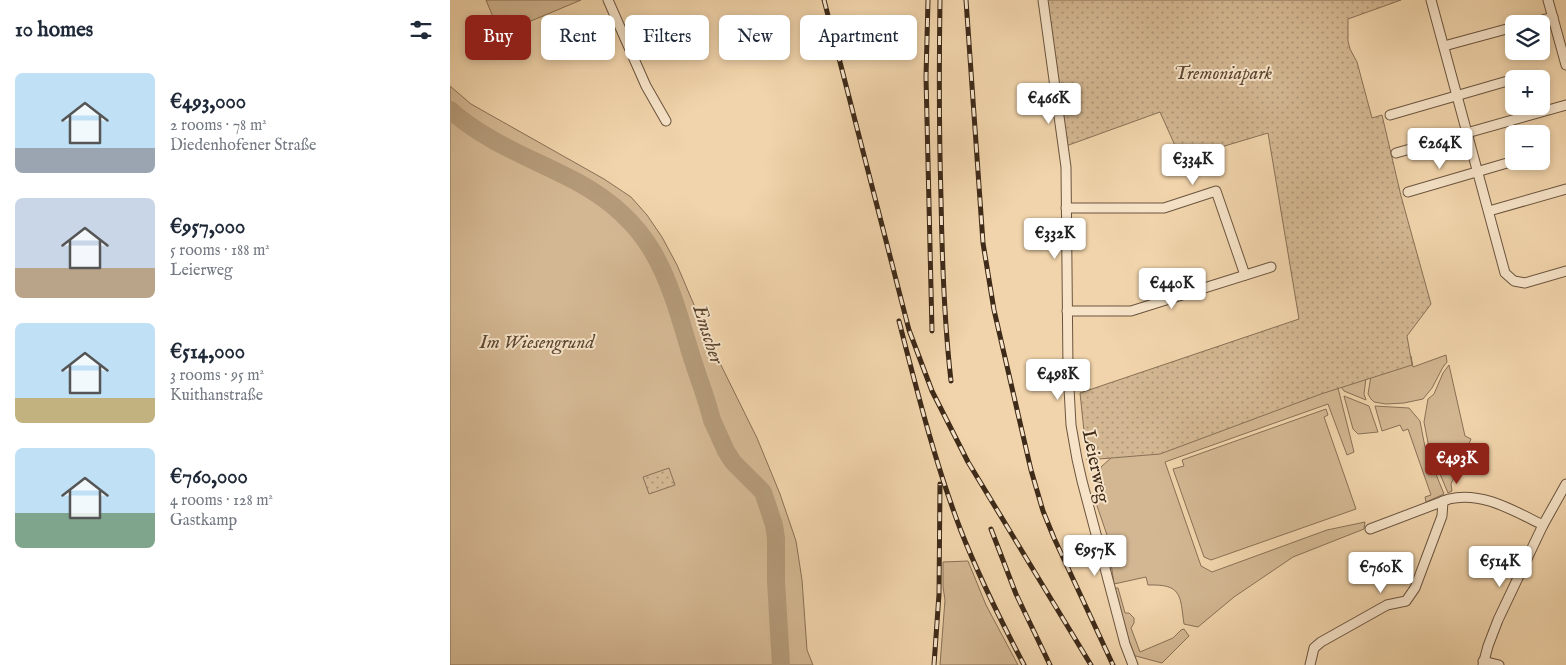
<!DOCTYPE html>
<html lang="en">
<head>
<meta charset="utf-8">
<style>
  body { margin:0; font-family:"IM FELL English",serif; background:#f2f2f3; color:#1f2937; height:100vh; display:flex; flex-direction:column; font-size:19px; white-space:nowrap }
  * { box-sizing:border-box; margin:0 }
  p { font-size:16px; color:#747a83 }
  .icon { flex:none; width:28px; height:28px; fill:none; stroke:currentColor; stroke-width:2; stroke-linecap:round; stroke-linejoin:round }
  .map { position:relative; flex:1; overflow:hidden }
  .panel { display:flex; flex-direction:column; background:#fff; width:450px }
  .panel>* { flex:none }
  .hud { position:absolute; left:15px; top:15px; width:475px; height:45px; display:flex; gap:10px }
  .buttons { position:absolute; left:1055px; top:15px; display:grid; gap:10px }
  .buttons a { display:grid; place-items:center; width:45px; height:45px; border-radius:8px; background:#fff; box-shadow:0 2px 8px #0003; font-size:25px }
  .price { position:absolute; translate:-50% -42px; padding:0 11px; border-radius:5px; background:#fff; color:#222; font-size:16px; line-height:32px; filter:drop-shadow(0 1px 2px #0008) }
  .price::after { content:''; position:absolute; left:50%; top:30px; width:15px; height:11px; margin-left:-8px; background:inherit; clip-path:polygon(0 0,100% 0,50% 100%) }
  .price.current { background:#8f2418; color:#fff }
  ul { padding:0; list-style:none }
  li { display:flex; align-items:center; gap:15px; height:125px; padding:0 15px }
  li span { display:grid; place-items:center; flex:none; width:140px; height:100px; border-radius:8px; color:#555 }
  li>.icon { margin-inline-start:auto }
  span .icon { width:60px; height:60px; fill:#fffc; stroke-width:1 }
  li b { font-size:21px }
  h2 { display:flex; justify-content:space-between; align-items:center; height:60px; padding:0 15px; font-size:21px }
  .chip { padding:0 18px; border-radius:8px; background:#fff; box-shadow:0 2px 8px #0003; font-size:18px; line-height:45px }
  .chip.current { background:#8f2418; color:#fff }
  main { display:flex; flex:1; min-height:0 }
  .map>svg:first-child { display:block }
  .green { fill:#d3b792; stroke:#887056 }
  .park { fill:url(#park-dots); stroke:#887056 }
  .lines { fill:none; stroke-linecap:round; stroke-linejoin:round }
  .river { stroke:#b49a79; stroke-width:18 }
  .street-casing { stroke:#6b543e; stroke-width:11 }
  .street { stroke:#f6e3c8; stroke-width:9 }
  .rail-casing { stroke:#3e2a19; stroke-width:5 }
  .rail { stroke:#f6e3c8; stroke-width:3; stroke-dasharray:9; stroke-linecap:butt }
  .labels { text-anchor:middle; stroke-width:4; stroke-linejoin:round; paint-order:stroke }
  .park-label { font-size:19px; font-style:italic; fill:#5c4631; stroke:#f6e3c8 }
  .street-label { font-size:19px; fill:#3e2a19; stroke:#f6e3c8 }
  .water-label { font-size:20px; font-style:italic; fill:#5c4631; stroke:#f6e3c8 }
</style>
</head>
<body>
<main>
<section class="panel">
<h2>10 homes<svg class="icon" aria-label="filters" viewBox="0 0 24 24"><path d="M4 7h16M4 17h16"/><circle cx="9" cy="7" r="2"/><circle cx="15" cy="17" r="2"/></svg></h2>
<ul>
<li><span style="background:linear-gradient(#bfe0f5 75%,#9aa5b1 0)"><svg class="icon" aria-label="home" viewBox="0 0 24 24"><path d="M3 11l9-7 9 7M6 9v11h12V9"/></svg></span><div><b>€493,000</b><p>2 rooms · 78 m²</p><p>Diedenhofener Straße</p></div></li>
<li><span style="background:linear-gradient(#c9d6e8 70%,#b9a48a 0)"><svg class="icon" aria-label="home" viewBox="0 0 24 24"><path d="M3 11l9-7 9 7M6 9v11h12V9"/></svg></span><div><b>€957,000</b><p>5 rooms · 188 m²</p><p>Leierweg</p></div></li>
<li><span style="background:linear-gradient(#bfe0f5 75%,#c2b280 0)"><svg class="icon" aria-label="home" viewBox="0 0 24 24"><path d="M3 11l9-7 9 7M6 9v11h12V9"/></svg></span><div><b>€514,000</b><p>3 rooms · 95 m²</p><p>Kuithanstraße</p></div></li>
<li><span style="background:linear-gradient(#bfe0f5 65%,#7fa58c 0)"><svg class="icon" aria-label="home" viewBox="0 0 24 24"><path d="M3 11l9-7 9 7M6 9v11h12V9"/></svg></span><div><b>€760,000</b><p>4 rooms · 128 m²</p><p>Gastkamp</p></div></li>
</ul>
</section>
<div class="map">
<svg width="1116" height="665" viewBox="0 0 1116 665">
  <defs>
    <pattern id="park-dots" width="8" height="8" patternUnits="userSpaceOnUse" patternTransform="scale(1.25)"><rect width="8" height="8" fill="#d3b792"/><path d="M2 2h.1M6 6h.1" fill="none" stroke="#ad9576" stroke-width="1.8" stroke-linecap="round"/></pattern>
  </defs>
  <rect width="100%" height="100%" fill="#f1d4ab"/>
  <filter id="stains"><feTurbulence type="fractalNoise" baseFrequency=".004" numOctaves="4"/><feColorMatrix values="0 0 0 0 .2 0 0 0 0 .09 0 0 0 0 .02 0 0 0 .5 -.17"/></filter>
  <radialGradient id="worn" r=".72"><stop offset=".6" stop-color="#630" stop-opacity="0"/><stop offset="1" stop-color="#630" stop-opacity=".3"/></radialGradient>
  <g class="green">
    <path d="M 36,0 L 131,0 L 50,34 Z"/>
    <path d="M 0,86 L 21,104 L 154,179 L 181,197 L 197,215 L 212,237 L 227,265 L 262,347 L 307,438 L 330,494 L 346,541 L 352,580 L 357,650 L 363,665 L 0,665 Z"/>
    <path d="M 996,355 L 997,362 L 993,367 L 982,388 L 973,399 L 954,403 L 936,404 L 924,402 L 921,399 L 918,394 L 921,376 L 942,358 L 961,356 L 963,367 Z"/>
    <path d="M 999,365 L 1015,436 L 1021,439 L 1001,484 L 1002,491 L 998,493 L 979,448 L 974,422 L 978,399 L 984,394 L 993,373 Z"/>
    <path d="M 916,378 L 914,394 L 916,400 L 894,391 L 886,380 Z"/>
    <path d="M 888,388 L 904,452 L 897,455 L 878,404 L 715,462 L 751,566 L 762,572 L 877,530 L 915,522 L 914,529 L 843,557 L 784,597 L 748,627 L 734,624 C 730,595 732,584 698,585 L 696,577 L 664,584 L 657,535 L 644,497 L 648,492 L 655,488 L 650,471 L 651,467 L 671,449 Z"/>
    <path d="M 894,396 L 919,406 L 928,432 L 908,434 L 903,429 Z"/>
    <path d="M 925,406 L 959,408 L 970,421 L 975,447 L 994,494 L 976,502 L 975,497 L 981,495 L 958,429 L 953,431 L 950,425 L 932,431 Z"/>
    <path d="M 876,409 L 878,415 L 874,417 L 906,509 L 761,560 L 754,557 L 723,469 L 734,466 L 732,460 Z"/>
    <path d="M 518,561 L 536,605 L 568,665 L 490,665 L 495,600 L 493,587 L 493,562 Z"/>
    <path d="M 665,588 L 668,588 L 675,613 L 679,613 L 684,618 L 684,623 L 681,628 L 690,652 L 723,638 L 731,630 L 734,629 L 739,636 L 712,663 L 682,655 L 672,620 Z"/>
  </g>
  <g class="park">
    <path d="M 595,0 L 951,0 L 898,19 L 898,41 L 900,49 L 907,62 L 922,118 L 932,115 L 951,196 L 981,304 L 957,336 L 962,365 L 871,394 L 710,454 L 637,460 L 630,393 L 849,319 L 818,133 L 731,159 L 710,112 L 616,146 Z"/>
    <path d="M 219,468 L 225,485 L 199,494 L 193,477 Z"/>
  </g>
  <g class="lines">
    <path class="river" d="M 0,110 C 37,143 86,160 129,183 C 202,223 217,273 239,348 C 246,372 256,396 262,420 L 276,451 L 283,462 L 313,492 L 324,525 L 326,538 L 326,581 L 331,665"/>
    <g class="street-casing">
      <g id="street">
        <path d="M 158,0 L 196,86 L 216,121"/>
        <path d="M 593,0 L 616,167 L 618,370 L 621,425 L 627,459 L 632,481 L 675,644 L 683,665"/>
        <path d="M 981,0 L 1055,273 L 1064,281 L 1075,283 L 1116,271"/>
        <path d="M 1098,0 L 1116,65"/>
        <path d="M 1078,24 L 1103,17"/>
        <path d="M 994,46 L 1064,27"/>
        <path d="M 940,115 L 1061,80"/>
        <path d="M 946,153 L 1116,105"/>
        <path d="M 958,192 L 1064,161"/>
        <path d="M 616,208 L 714,208 L 766,191 L 795,275"/>
        <path d="M 1039,211 L 1116,189"/>
        <path d="M 617,311 L 681,311 L 821,267"/>
        <path d="M 920,529 L 999,499 C 1032,491 1064,511 1093,525"/>
        <path d="M 1033,661 L 1049,665"/>
        <path d="M 860,665 L 864,648 L 871,642 L 937,605 L 956,601 L 965,588 L 992,516 L 993,501"/>
        <path d="M 1033,665 L 1038,646 L 1048,620 L 1093,525 L 1116,484"/>
      </g>
    </g>
    <use href="#street" class="street"/>
    <g class="rail-casing">
      <g id="rail">
        <path d="M 374,0 L 459,330 L 482,391 L 518,462 L 641,665"/>
        <path d="M 478,0 L 476,77 L 482,331"/>
        <path d="M 490,0 C 489,66 489,132 491,198 C 492,259 494,320 501,381"/>
        <path d="M 516,0 L 533,243 L 544,310 L 581,470 L 593,511 L 604,538 L 663,665"/>
        <path d="M 449,321 C 467,391 485,463 511,531 C 529,577 551,621 574,665"/>
        <path d="M 541,529 L 566,594 L 600,665"/>
        <path d="M 484,665 L 489,594 L 490,484"/>
      </g>
    </g>
    <use href="#rail" class="rail"/>
  </g>
  <g class="labels">
    <g class="park-label">
      <text x="773" y="79">Tremoniapark</text>
      <text x="87" y="348">Im Wiesengrund</text>
    </g>
    <g class="street-label">
      <text transform="translate(647 466) rotate(78)" y="7">Leierweg</text>
    </g>
    <g class="water-label">
      <text transform="translate(259 334) rotate(72)" y="7">Emscher</text>
    </g>
  </g>
  <rect width="100%" height="100%" filter="url(#stains)"/>
  <rect width="100%" height="100%" fill="url(#worn)"/>
</svg>
<div class="buttons">
<a><svg class="icon" aria-label="layers" viewBox="0 0 24 24"><path d="M12 4l9 5-9 5-9-5zM3 14l9 5 9-5"/></svg></a>
<a>+</a>
<a>−</a>
</div>
<b class="price" style="left:599px;top:125px">€466K</b>
<b class="price" style="left:990px;top:170px">€264K</b>
<b class="price" style="left:743px;top:186px">€334K</b>
<b class="price" style="left:605px;top:260px">€332K</b>
<b class="price" style="left:722px;top:310px">€440K</b>
<b class="price" style="left:608px;top:401px">€498K</b>
<b class="price current" style="left:1007px;top:485px">€493K</b>
<b class="price" style="left:645px;top:577px">€957K</b>
<b class="price" style="left:1050px;top:588px">€514K</b>
<b class="price" style="left:931px;top:594px">€760K</b>
<div class="hud">
<a class="chip current">Buy</a>
<a class="chip">Rent</a>
<a class="chip">Filters</a>
<a class="chip">New</a>
<a class="chip">Apartment</a>
</div>
</div>
</main>
</body>
</html>
